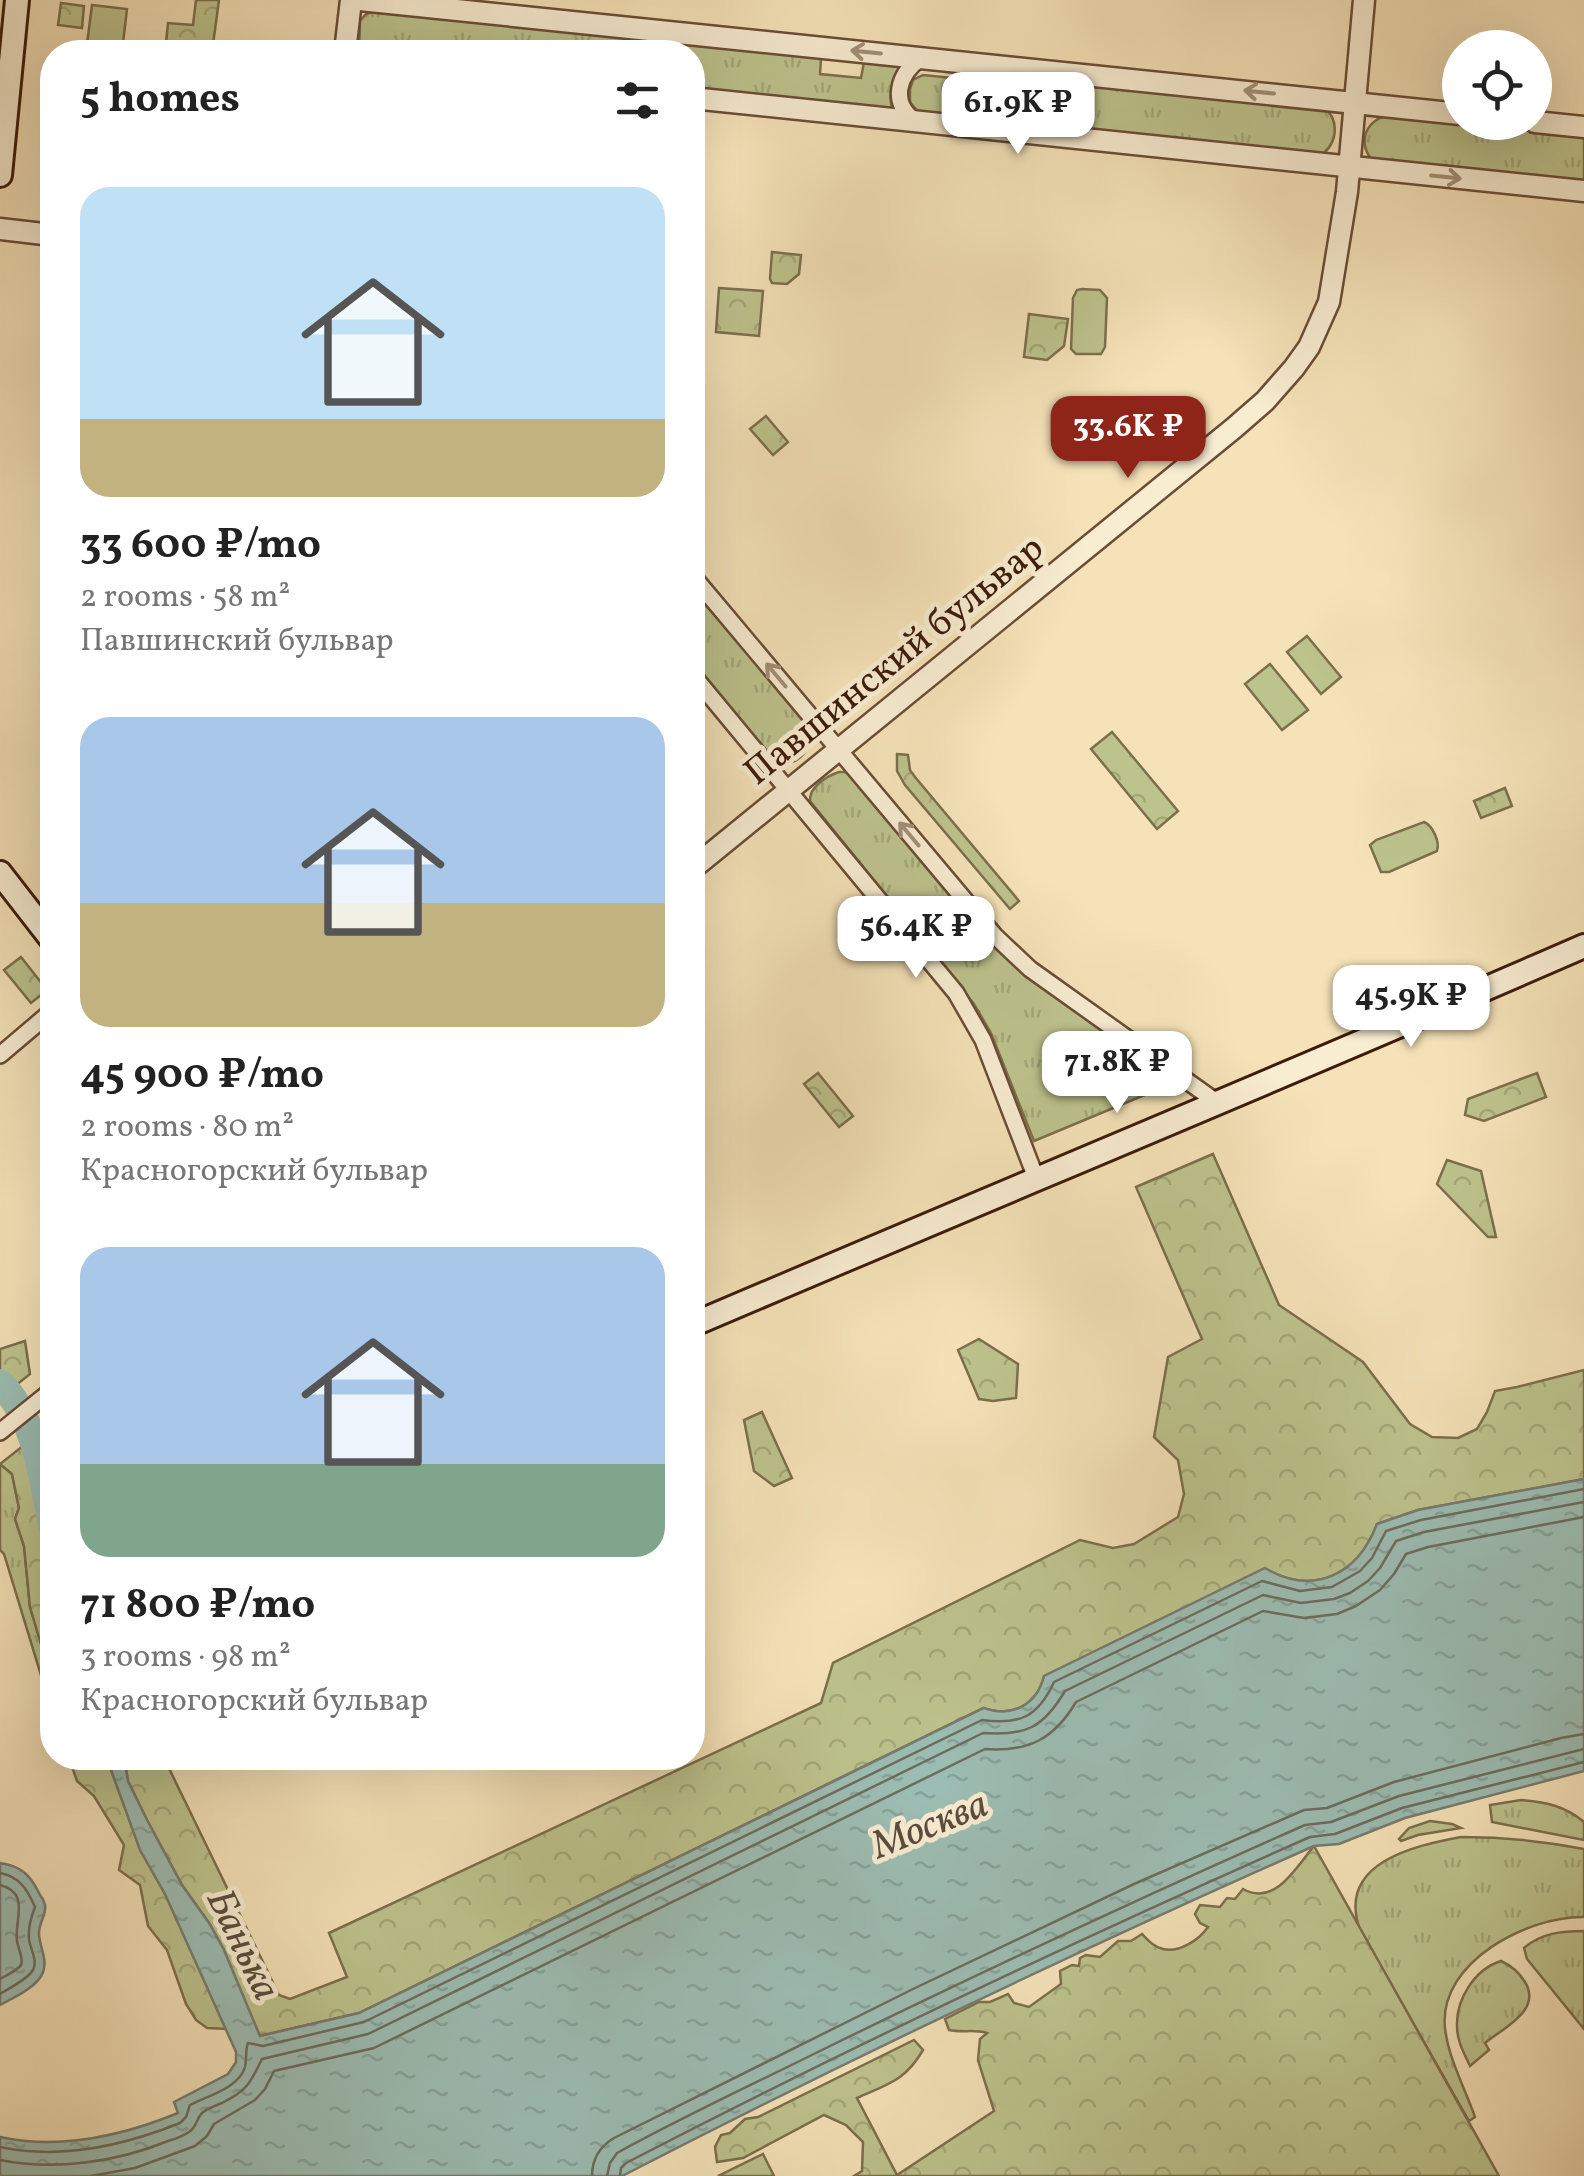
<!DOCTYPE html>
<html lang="en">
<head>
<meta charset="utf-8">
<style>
  body { margin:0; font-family:Vollkorn,serif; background:#f2f2f2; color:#222; height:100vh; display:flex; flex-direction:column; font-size:38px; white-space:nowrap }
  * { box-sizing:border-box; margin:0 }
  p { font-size:32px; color:#767676 }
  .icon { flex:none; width:55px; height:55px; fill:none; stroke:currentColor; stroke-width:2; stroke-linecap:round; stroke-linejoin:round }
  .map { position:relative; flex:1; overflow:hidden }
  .drawer { position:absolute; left:40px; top:40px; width:665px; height:1730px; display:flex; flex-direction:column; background:#fff; border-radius:40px; box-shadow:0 10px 40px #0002 }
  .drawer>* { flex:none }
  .controls { position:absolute; left:1442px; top:30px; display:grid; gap:20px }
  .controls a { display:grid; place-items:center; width:110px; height:110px; border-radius:50%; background:#fff; box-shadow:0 10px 40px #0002; font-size:50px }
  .price { position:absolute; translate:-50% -85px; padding:0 22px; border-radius:20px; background:#fff; color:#222; font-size:32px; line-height:65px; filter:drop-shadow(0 2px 5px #0008) }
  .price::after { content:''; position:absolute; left:50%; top:60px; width:30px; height:22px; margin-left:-15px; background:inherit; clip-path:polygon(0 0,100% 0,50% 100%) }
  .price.active { background:#8f2418; color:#fff }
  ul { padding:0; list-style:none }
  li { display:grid; align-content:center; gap:20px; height:530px; padding:0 40px }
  li span { display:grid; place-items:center; height:310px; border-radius:30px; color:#555 }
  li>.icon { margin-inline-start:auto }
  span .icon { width:180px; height:180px; fill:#fffc; stroke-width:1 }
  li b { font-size:42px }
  h2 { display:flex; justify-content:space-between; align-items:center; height:120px; padding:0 40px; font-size:42px }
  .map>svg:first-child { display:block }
  .grass { fill:url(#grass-tufts); stroke:#7c6f4c; stroke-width:2.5 }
  .forest { fill:url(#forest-crowns); stroke:#7c6f4c; stroke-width:2.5 }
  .garden { fill:#bdc38d; stroke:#7c6f4c; stroke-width:2.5 }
  .water { fill:url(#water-ripples); stroke:#767c70; stroke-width:2.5 }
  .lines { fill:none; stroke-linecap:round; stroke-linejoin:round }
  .shore { stroke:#6c6c5f; stroke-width:2.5 }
  .river { stroke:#9cbdb3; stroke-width:28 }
  .minor-casing { stroke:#6a4d36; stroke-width:20 }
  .tertiary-casing { stroke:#6a4d36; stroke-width:25 }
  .secondary-casing { stroke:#3c1b0b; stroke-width:28 }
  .minor { stroke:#f8ecd1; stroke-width:15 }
  .tertiary { stroke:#f8ecd1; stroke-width:20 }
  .secondary { stroke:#f8ecd1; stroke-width:22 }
  .oneway { stroke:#a38e78 }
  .labels { text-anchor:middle; stroke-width:10; stroke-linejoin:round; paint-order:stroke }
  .street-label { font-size:38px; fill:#3c1b0b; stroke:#f8ecd1 }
  .water-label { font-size:40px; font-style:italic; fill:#594c3d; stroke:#f8ecd1 }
</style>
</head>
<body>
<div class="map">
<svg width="1584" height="2176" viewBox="0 0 1584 2176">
  <defs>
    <pattern id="grass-tufts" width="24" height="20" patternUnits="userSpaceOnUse" patternTransform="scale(2.5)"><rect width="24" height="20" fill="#bdc38d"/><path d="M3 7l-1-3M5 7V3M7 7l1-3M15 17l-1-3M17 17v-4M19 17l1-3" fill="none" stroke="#a3a778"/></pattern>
    <pattern id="forest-crowns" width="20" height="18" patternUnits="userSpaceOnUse" patternTransform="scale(2.5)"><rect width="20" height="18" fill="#bdc38d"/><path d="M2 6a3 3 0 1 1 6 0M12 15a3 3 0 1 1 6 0" fill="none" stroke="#a3a778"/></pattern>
    <pattern id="water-ripples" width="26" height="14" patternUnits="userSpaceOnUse" patternTransform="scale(2.5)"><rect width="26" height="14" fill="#9cbdb3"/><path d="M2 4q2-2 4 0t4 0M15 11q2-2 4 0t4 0" fill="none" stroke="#87a299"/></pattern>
  </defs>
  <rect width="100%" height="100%" fill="#f5e2b8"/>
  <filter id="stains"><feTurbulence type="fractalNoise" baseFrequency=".002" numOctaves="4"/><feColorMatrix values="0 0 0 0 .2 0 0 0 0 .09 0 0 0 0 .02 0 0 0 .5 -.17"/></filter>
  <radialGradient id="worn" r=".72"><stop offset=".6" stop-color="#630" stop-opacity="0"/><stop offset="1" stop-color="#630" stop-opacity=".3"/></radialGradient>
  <g class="grass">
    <path d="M 373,12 L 821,58 L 820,74 L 861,78 L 864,62 L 901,66 C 892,81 887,94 893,111 L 693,92 L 692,52 L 359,52 L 360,21 L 366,14 Z"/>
    <path d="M 923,75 L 1030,86 L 1122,88 L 1324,107 C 1341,122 1337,146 1318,157 L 919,113 L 910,102 L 910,89 L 913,80 Z"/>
    <path d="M 1390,115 L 1584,137 L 1584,184 L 1374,162 C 1356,144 1365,119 1390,115 Z"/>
    <path d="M 692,585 L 811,729 C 812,752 795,770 772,761 L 693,664 Z"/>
    <path d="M 839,772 L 845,772 L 852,776 L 991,941 L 1176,1082 L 1034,1141 L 991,1033 L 974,1004 L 810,801 C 809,787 827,776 839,772 Z"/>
    <path d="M 0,1464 L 12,1474 L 19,1508 L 15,1519 L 24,1546 L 30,1607 L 51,1672 L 52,1691 L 48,1698 L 4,1554 L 0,1550 Z"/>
    <path d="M 1521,1800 C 1546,1802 1565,1806 1584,1822 L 1584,1840 L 1492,1822 L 1490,1805 Z"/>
    <path d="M 1430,1821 L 1452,1824 L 1461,1828 L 1418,1835 L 1401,1841 L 1399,1839 L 1409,1828 Z"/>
    <path d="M 1461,1837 C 1503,1837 1543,1841 1584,1849 L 1584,1917 C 1528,1916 1438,1962 1445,2028 C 1448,2057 1465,2089 1475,2117 L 1469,2121 L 1360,1930 C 1336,1863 1413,1846 1461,1837 Z"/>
    <path d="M 1584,1931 L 1584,2029 L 1527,1959 L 1524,1948 C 1541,1933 1562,1931 1584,1931 Z"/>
    <path d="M 1501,1961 C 1512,1966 1519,1972 1525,1982 C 1542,2010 1505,2027 1485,2043 L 1489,2050 L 1470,2066 C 1464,2053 1457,2041 1457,2026 C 1456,1999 1475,1969 1501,1961 Z"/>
  </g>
  <g class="forest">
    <path d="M 196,0 L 219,0 L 212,52 L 165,52 L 168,23 L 193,25 Z"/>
    <path d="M 61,3 L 84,6 L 82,28 L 58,25 Z"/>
    <path d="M 772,252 L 801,255 L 799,274 L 787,284 L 772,283 L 770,279 Z"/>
    <path d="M 719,288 L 763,291 L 759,336 L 716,332 Z"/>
    <path d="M 1029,314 L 1068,319 L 1064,346 L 1047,360 L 1024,357 Z"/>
    <path d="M 766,416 L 788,442 L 773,455 L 750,429 Z"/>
    <path d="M 1112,732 L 1178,811 L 1157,829 L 1091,749 Z"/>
    <path d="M 897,754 L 908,755 L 910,770 L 915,777 L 1019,901 L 1010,909 L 905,785 L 897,771 Z"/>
    <path d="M 1505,788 L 1512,806 L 1481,818 L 1474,801 Z"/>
    <path d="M 21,957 L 47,990 L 31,1003 L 4,970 Z"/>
    <path d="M 818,1073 L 853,1116 L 839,1127 L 804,1084 Z"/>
    <path d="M 1537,1073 L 1546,1097 L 1484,1121 L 1465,1115 L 1468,1099 Z"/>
    <path d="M 1213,1154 L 1279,1305 L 1363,1362 L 1410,1424 L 1432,1437 L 1458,1438 L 1477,1429 L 1487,1412 L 1495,1391 L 1517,1387 L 1584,1370 L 1584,1479 L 1418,1510 L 1377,1524 C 1358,1575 1315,1596 1265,1569 L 1044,1676 C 1037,1705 1012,1718 983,1708 L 359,2013 L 259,2036 L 224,1950 L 209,1923 L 182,1885 L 147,1820 L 128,1781 L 125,1764 L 110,1767 L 140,1849 L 165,1894 L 227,2029 L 207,2028 L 196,2020 L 186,2004 L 167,1950 L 148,1926 L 140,1885 L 119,1870 L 124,1845 L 94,1796 L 77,1781 L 69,1758 L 164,1758 L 279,1995 L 290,1999 L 347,1977 L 329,1933 L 821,1703 L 833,1663 L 1080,1540 L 1113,1548 L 1134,1544 L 1178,1517 L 1184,1494 L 1178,1460 L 1154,1437 L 1168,1357 L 1202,1339 L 1136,1187 Z"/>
    <path d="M 1447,1160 L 1481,1171 L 1496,1237 L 1488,1237 L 1437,1184 Z"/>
    <path d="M 979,1339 L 1018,1364 L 1016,1398 L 993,1401 L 979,1399 L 958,1350 Z"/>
    <path d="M 25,1341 L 30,1374 L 0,1398 L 0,1349 Z"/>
    <path d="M 762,1412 L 792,1478 L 774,1486 L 754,1471 L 744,1420 Z"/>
    <path d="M 52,1423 L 52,1433 L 46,1439 L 52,1461 L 52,1682 L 30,1607 L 24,1546 L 15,1519 L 19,1508 L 12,1474 L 0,1464 Z"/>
    <path d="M 1314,1846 L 1499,2176 L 854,2176 L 862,2171 L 863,2142 L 846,2125 L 824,2115 L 743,2158 L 717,2162 L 715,2147 L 721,2135 L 730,2133 L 745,2119 L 758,2117 L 914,2040 L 923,2050 C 905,2081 888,2084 857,2098 L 897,2175 L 994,2111 L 978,2060 L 980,2039 L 987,2033 C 974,2029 963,2033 949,2030 L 945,2019 L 979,2002 L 990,2002 L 1008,1994 L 1014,2003 L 1029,2007 L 1061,1984 L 1060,1971 L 1072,1965 L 1079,1966 L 1080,1958 L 1086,1955 L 1100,1957 L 1118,1941 L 1131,1941 L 1142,1934 C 1148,1940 1154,1947 1163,1949 C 1179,1953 1199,1940 1208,1927 L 1200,1923 L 1195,1914 L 1200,1905 L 1220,1907 L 1227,1898 L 1235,1899 L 1243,1889 C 1275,1907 1296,1867 1314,1846 Z"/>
  </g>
  <g class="garden">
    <path d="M 92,5 L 127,9 L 122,52 L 86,52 Z"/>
    <path d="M 1082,289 L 1100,290 L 1107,298 L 1105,347 L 1101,354 L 1076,354 L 1071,349 L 1073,298 L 1077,290 Z"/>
    <path d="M 1307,636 L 1341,677 L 1321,694 L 1287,652 Z"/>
    <path d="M 1270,664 L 1308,710 L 1282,730 L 1245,684 Z"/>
    <path d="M 1424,822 C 1433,826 1440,842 1437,851 L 1389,872 L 1381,872 L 1370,845 L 1376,840 Z"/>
    <path d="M 763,2154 L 774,2176 L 718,2176 Z"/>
  </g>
  <g class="water">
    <path d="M 1584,1479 L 1584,1771 L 1405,1818 L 1339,1844 L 1314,1846 C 1080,1950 849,2059 622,2176 L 0,2176 L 0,2137 C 60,2150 122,2136 178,2113 L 174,2102 L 228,2074 L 236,2062 L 236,2052 L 165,1894 L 140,1850 L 110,1767 L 111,1759 L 125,1764 L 128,1781 L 147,1820 L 182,1885 L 209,1923 L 224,1950 L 260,2036 L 359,2013 L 984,1708 C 1012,1718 1037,1705 1044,1676 L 1265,1568 C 1314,1597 1358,1574 1377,1524 L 1418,1510 Z"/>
    <path d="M 0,1863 C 22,1866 31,1876 40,1895 C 43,1899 46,1905 45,1910 C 44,1918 39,1924 39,1933 C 39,1946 48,1959 43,1972 C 38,1987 13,1998 0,2005 Z"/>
  </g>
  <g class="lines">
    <g class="shore">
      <path d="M 0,1873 C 20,1877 27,1889 35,1907 C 31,1917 28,1928 29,1939 C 30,1949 38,1960 33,1970 C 27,1980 9,1988 0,1994"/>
      <path d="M 0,1885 C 31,1893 14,1919 17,1941 C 18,1948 24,1959 21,1965 C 18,1970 5,1976 0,1979"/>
      <path d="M 0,2147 C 61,2160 123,2146 180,2123 L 186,2117 L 190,2105 C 207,2096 239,2088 245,2067 C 247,2059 245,2050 248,2043 L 263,2046 L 364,2022 L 982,1720 C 1020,1725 1038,1717 1054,1682 L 1262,1581 L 1300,1591 L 1332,1587 L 1360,1571 L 1372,1558 L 1386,1531 L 1421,1520 L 1584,1489"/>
      <path d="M 0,2160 C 54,2171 117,2162 168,2141 C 175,2139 183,2136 189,2132 C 197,2127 196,2119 202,2113 C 206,2109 217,2105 222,2103 C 248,2090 250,2083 262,2059 L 368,2034 L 983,1733 C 1026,1736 1043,1728 1065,1691 L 1263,1595 L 1301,1603 L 1334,1599 L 1350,1593 L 1368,1581 L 1380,1568 L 1396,1541 L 1424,1532 L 1584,1502"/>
      <path d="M 91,2176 L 135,2168 L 195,2146 L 207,2136 L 214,2124 L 255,2100 L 265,2089 L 274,2071 L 374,2048 L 985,1749 C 1029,1752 1054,1739 1076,1702 L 1263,1611 L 1304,1618 L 1337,1614 L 1356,1606 L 1380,1590 L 1394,1574 L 1406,1554 L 1428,1547 L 1584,1517"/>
      <path d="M 592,2176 C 592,2159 599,2147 614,2138 L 913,1989 L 1134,1884 L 1304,1810 L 1327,1808 L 1394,1782 L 1561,1738 L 1584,1734"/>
      <path d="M 607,2176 L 610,2163 L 617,2153 C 686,2115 758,2082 828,2047 C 986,1970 1144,1896 1305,1825 L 1331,1822 L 1399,1796 L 1584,1749"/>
      <path d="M 620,2176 L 621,2168 L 626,2163 C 850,2047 1079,1939 1310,1837 L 1335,1834 L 1402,1808 L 1584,1762"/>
    </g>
    <path class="river" d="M 0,1383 C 36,1419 43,1478 52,1525"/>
    <g class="minor-casing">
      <g id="minor">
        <path d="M 914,120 C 890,102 898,74 921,58"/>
        <path d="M 692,575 L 995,936 L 1030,969 L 1218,1103"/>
        <path d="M 692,674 L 956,993 L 983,1040 L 1036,1178"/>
        <path d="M 0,1055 L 52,1011"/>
        <path d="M 0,1432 L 52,1390"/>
      </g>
    </g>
    <g class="tertiary-casing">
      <g id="tertiary">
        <path d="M 360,0 L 1460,114"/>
        <path d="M 345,52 L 351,0"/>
        <path d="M 692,98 L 1584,191"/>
        <path d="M 1535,122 L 1584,127"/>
        <path d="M 0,229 L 52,235"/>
        <path d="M 692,869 L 1234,428 L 1265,401 L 1294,368 L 1309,347 L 1329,302 L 1347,192 L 1364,0"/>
      </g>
    </g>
    <g class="secondary-casing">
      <g id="secondary">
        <path d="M 0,175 L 17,0"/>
        <path d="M 0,873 L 52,940"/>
        <path d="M 692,1325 C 989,1198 1288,1075 1584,946"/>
      </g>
    </g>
    <use href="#minor" class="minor"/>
    <use href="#tertiary" class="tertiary"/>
    <use href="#secondary" class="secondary"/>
  </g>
  <defs><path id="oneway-shaft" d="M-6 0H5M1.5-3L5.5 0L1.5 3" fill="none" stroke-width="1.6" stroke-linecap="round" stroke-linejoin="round" transform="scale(2.5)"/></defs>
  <g class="oneway">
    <use href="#oneway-shaft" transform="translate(866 52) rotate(-174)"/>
    <use href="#oneway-shaft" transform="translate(1259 92) rotate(-174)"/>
    <use href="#oneway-shaft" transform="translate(1446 177) rotate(6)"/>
    <use href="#oneway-shaft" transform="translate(776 675) rotate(-130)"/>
    <use href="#oneway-shaft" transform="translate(909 834) rotate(-130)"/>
  </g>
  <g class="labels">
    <g class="street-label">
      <text transform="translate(893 659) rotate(-39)" y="13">Павшинский бульвар</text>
    </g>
    <g class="water-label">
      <text transform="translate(929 1823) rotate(-22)" y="14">Москва</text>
      <text transform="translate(245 1944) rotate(64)" y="14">Банька</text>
    </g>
  </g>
  <rect width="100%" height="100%" filter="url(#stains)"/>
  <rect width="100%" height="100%" fill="url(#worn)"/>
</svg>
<div class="controls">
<a><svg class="icon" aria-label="locate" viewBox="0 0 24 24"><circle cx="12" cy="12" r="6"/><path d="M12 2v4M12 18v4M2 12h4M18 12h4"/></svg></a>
</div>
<b class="price" style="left:1018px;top:157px">61.9K ₽</b>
<b class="price active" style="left:1128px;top:481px">33.6K ₽</b>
<b class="price" style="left:916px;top:981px">56.4K ₽</b>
<b class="price" style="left:1411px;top:1050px">45.9K ₽</b>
<b class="price" style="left:1117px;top:1116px">71.8K ₽</b>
<section class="drawer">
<h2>5 homes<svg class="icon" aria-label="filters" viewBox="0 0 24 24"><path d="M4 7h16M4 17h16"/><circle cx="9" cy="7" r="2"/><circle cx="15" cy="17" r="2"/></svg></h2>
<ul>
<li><span style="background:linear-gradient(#bfe0f5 75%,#c2b280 0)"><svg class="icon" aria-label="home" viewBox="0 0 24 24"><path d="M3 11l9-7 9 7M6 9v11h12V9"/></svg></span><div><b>33 600 ₽/mo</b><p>2 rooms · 58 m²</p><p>Павшинский бульвар</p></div></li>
<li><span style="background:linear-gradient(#a9c7e8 60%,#c2b280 0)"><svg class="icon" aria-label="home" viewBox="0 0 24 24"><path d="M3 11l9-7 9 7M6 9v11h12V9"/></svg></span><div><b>45 900 ₽/mo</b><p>2 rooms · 80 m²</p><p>Красногорский бульвар</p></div></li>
<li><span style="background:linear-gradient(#a9c7e8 70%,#7fa58c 0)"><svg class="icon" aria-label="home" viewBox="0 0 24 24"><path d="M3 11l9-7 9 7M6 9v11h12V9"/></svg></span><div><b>71 800 ₽/mo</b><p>3 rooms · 98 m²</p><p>Красногорский бульвар</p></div></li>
</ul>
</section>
</div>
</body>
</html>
